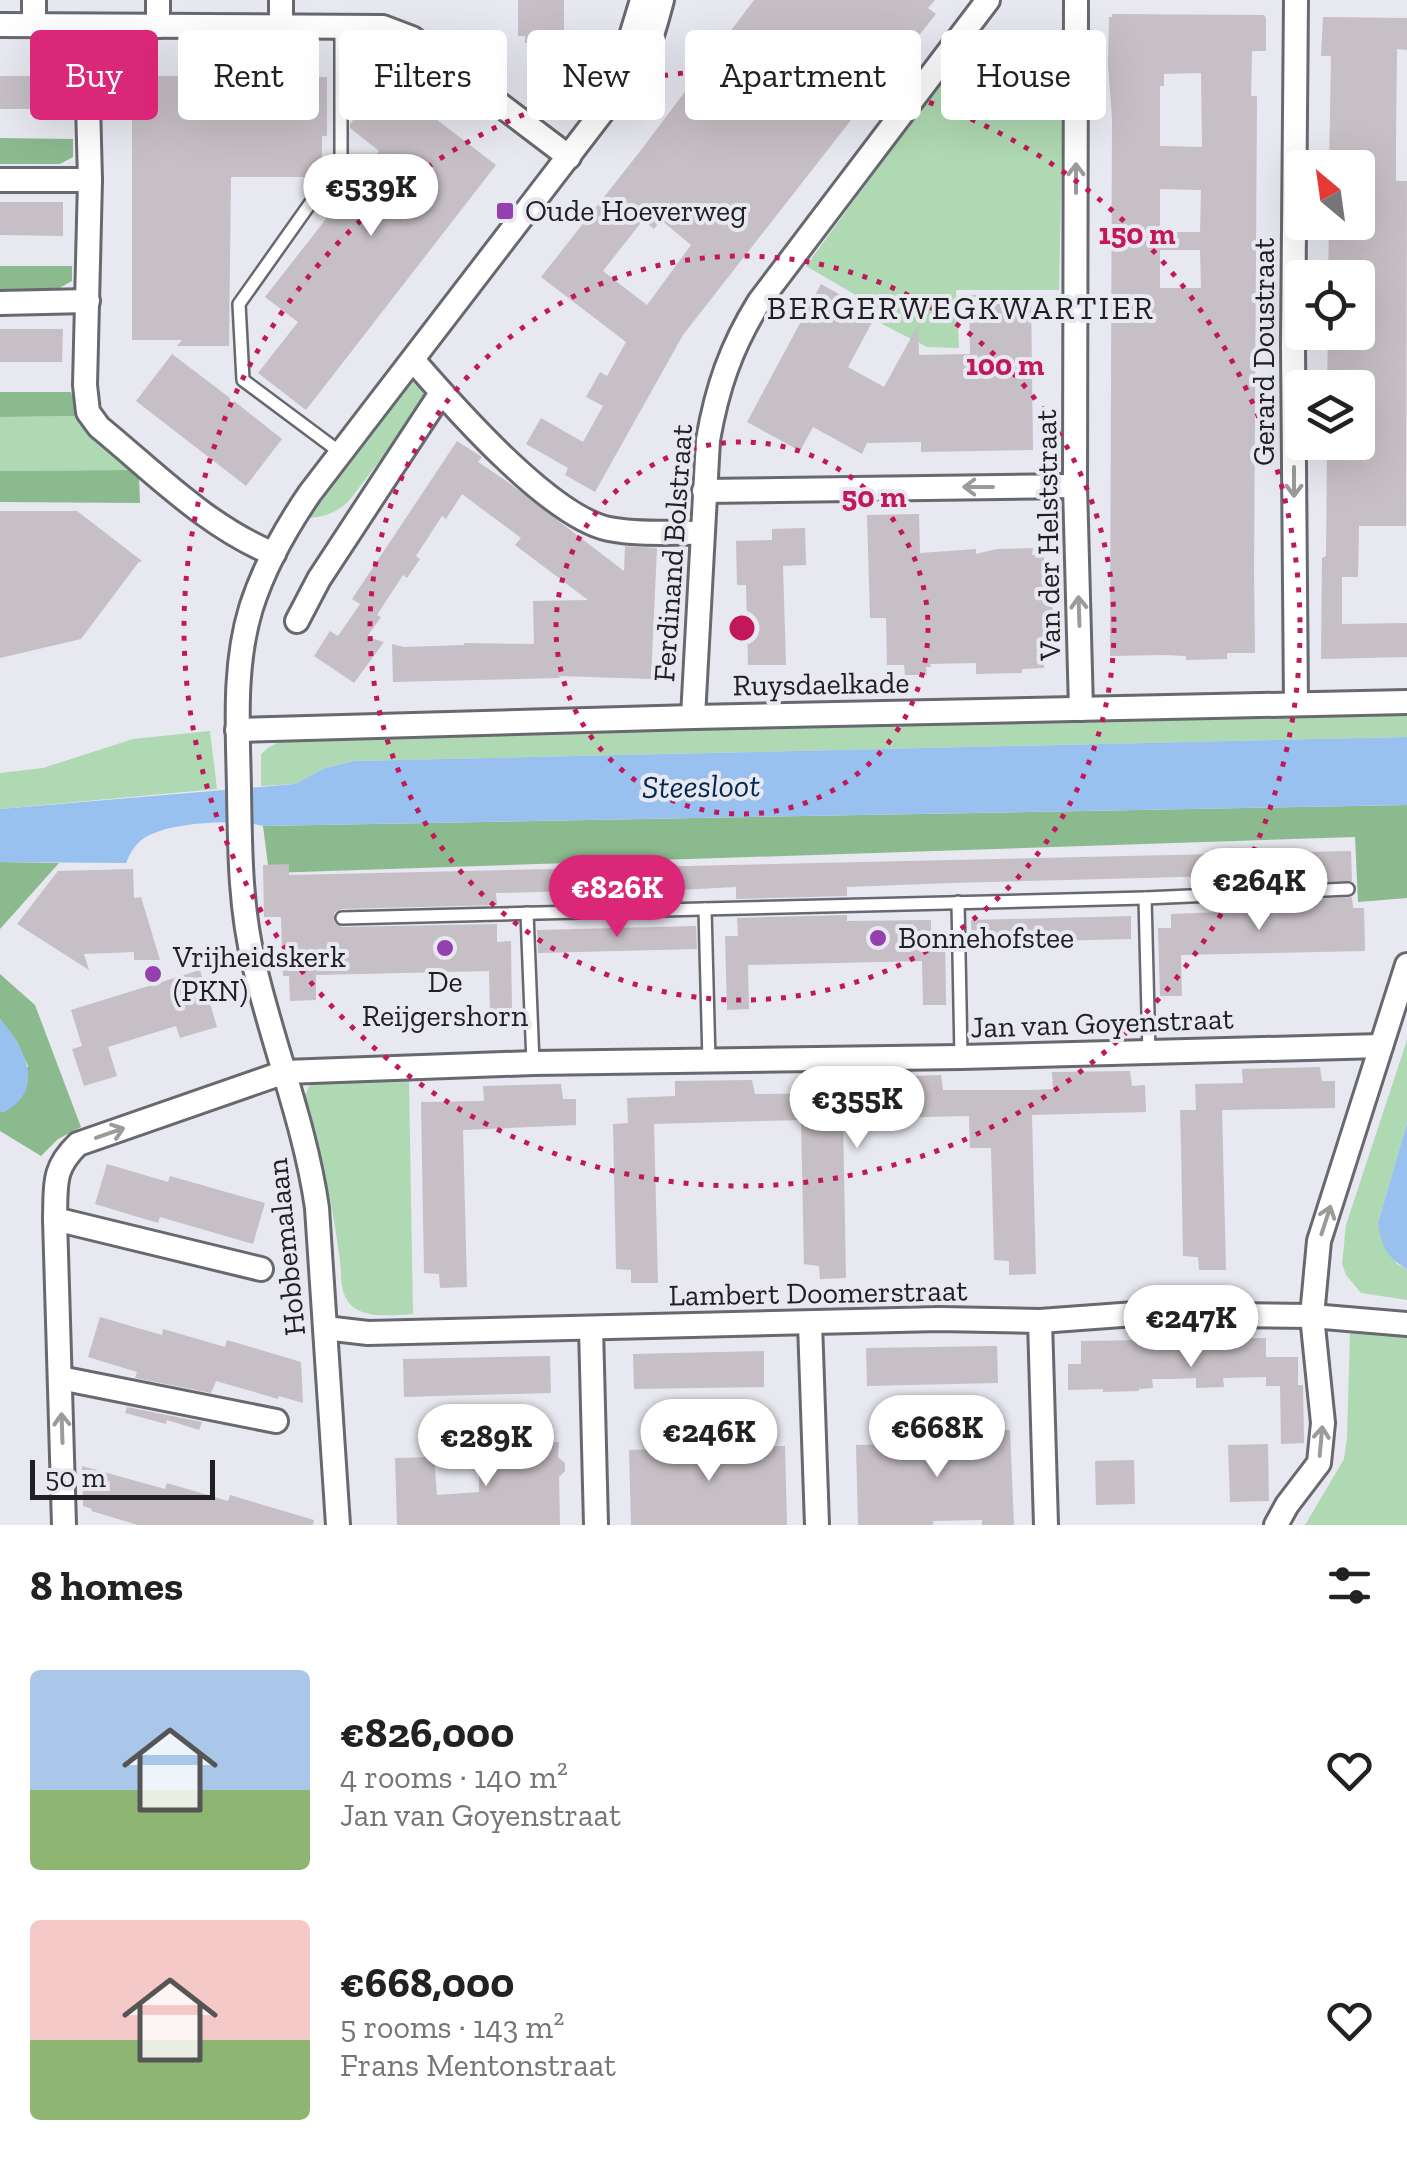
<!DOCTYPE html>
<html lang="en">
<head>
<meta charset="utf-8">
<style>
  body { margin:0; font-family:"Zilla Slab",serif; background:#f2f2f2; color:#222; height:100vh; display:flex; flex-direction:column; font-size:38px; white-space:nowrap }
  * { box-sizing:border-box; margin:0 }
  p { font-size:32px; color:#767676 }
  .icon { flex:none; width:55px; height:55px; fill:none; stroke:currentColor; stroke-width:2; stroke-linecap:round; stroke-linejoin:round }
  .map { position:relative; height:1525px; overflow:hidden }
  .panel { display:flex; flex-direction:column; background:#fff; flex:1 }
  .panel>* { flex:none }
  .hud { position:absolute; left:30px; top:30px; width:1348px; height:90px; display:flex; gap:20px }
  .needle { width:65px; rotate:331deg }
  .fabs { position:absolute; left:1285px; top:150px; display:grid; gap:20px }
  .fabs a { display:grid; place-items:center; width:90px; height:90px; border-radius:10px; background:#fff; box-shadow:0 10px 40px #0002; font-size:50px }
  .scale { position:absolute; left:30px; bottom:25px; width:185px; box-sizing:border-box; padding-left:10px; border:5px solid #202023; border-top:0; font-size:28px; line-height:35px; white-space:nowrap; color:#202023; -webkit-text-stroke:8px #e8e8f0; paint-order:stroke }
  .price { position:absolute; translate:-50% -85px; padding:0 22px; border-radius:35px; background:#fff; color:#222; font-size:32px; line-height:65px; filter:drop-shadow(0 2px 5px #0008) }
  .price::after { content:''; position:absolute; left:50%; top:60px; width:30px; height:22px; margin-left:-15px; background:inherit; clip-path:polygon(0 0,100% 0,50% 100%) }
  .price.active { background:#db2777; color:#fff }
  ul { padding:0; list-style:none }
  li { display:flex; align-items:center; gap:30px; height:250px; padding:0 30px }
  li span { display:grid; place-items:center; flex:none; width:280px; height:200px; border-radius:10px; color:#555 }
  li>.icon { margin-inline-start:auto }
  span .icon { width:120px; height:120px; fill:#fffc; stroke-width:1 }
  li b { font-size:42px }
  h2 { display:flex; justify-content:space-between; align-items:center; height:120px; padding:0 30px; font-size:42px }
  .chip { padding:0 35px; border-radius:10px; background:#fff; box-shadow:0 10px 40px #0002; font-size:35px; line-height:90px }
  .chip.active { background:#db2777; color:#fff }
  .map>svg:first-child { display:block }
  .green { fill:#afd9b2 }
  .forest { fill:#8bba8f }
  .water { fill:#99c1f0 }
  .building { fill:#c6bfc5; fill-rule:evenodd }
  .lines { fill:none; stroke-linecap:round; stroke-linejoin:round }
  .lane-casing { stroke:#686870; stroke-width:16 }
  .street-casing { stroke:#686870; stroke-width:28 }
  .lane { stroke:#fff; stroke-width:11 }
  .street { stroke:#fff; stroke-width:22 }
  .oneway { stroke:#9b9b9c }
  .ring { fill:none; stroke:#c2185b; stroke-width:5; stroke-dasharray:5 10 }
  .poi-dot { fill:#9440ae; stroke:#e8e8f0; stroke-width:4 }
  .labels { text-anchor:middle; stroke-width:8; stroke-linejoin:round; paint-order:stroke }
  .poi-label { font-size:30px; fill:#202023; stroke:#e8e8f0; text-anchor:start }
  .street-label { font-size:30px; fill:#202023; stroke:#e8e8f0 }
  .neighbourhood-label { font-size:32px; letter-spacing:2.5px; fill:#202023; stroke:#e8e8f0 }
  .water-label { font-size:32px; font-style:italic; fill:#002a54; stroke:#e8e8f0 }
  .centre { fill:#c2185b; stroke:#e8e8f0; stroke-width:5 }
  .ring-label { font-size:30px; text-anchor:middle; font-weight:bold; fill:#c2185b; stroke:#e8e8f0; stroke-width:8; stroke-linejoin:round; paint-order:stroke }
</style>
</head>
<body>
<div class="map">
<svg width="1407" height="1525" viewBox="0 0 1407 1525">
  <rect width="100%" height="100%" fill="#e8e8f0"/>
  <g class="green">
    <path d="M 954,64 L 1063,99 L 1059,290 L 956,290 L 959,348 L 927,347 L 882,324 L 888,314 L 806,266 Z"/>
    <path d="M 413,379 L 427,396 L 423,404 L 348,502 C 335,513 325,517 308,518 L 348,459 Z"/>
    <path d="M 79,416 L 93,436 L 130,470 L 0,471 L 0,417 Z"/>
    <path d="M 1407,715 L 1407,737 L 354,761 L 325,768 L 295,784 L 261,786 L 261,754 L 268,748 L 284,739 Z"/>
    <path d="M 210,731 L 217,789 L 0,809 L 0,773 L 43,768 L 133,739 Z"/>
    <path d="M 1407,1040 L 1407,1123 L 1378,1223 L 1397,1264 L 1407,1269 L 1407,1300 L 1361,1293 L 1346,1275 L 1342,1264 L 1346,1225 Z"/>
    <path d="M 409,1080 L 413,1314 C 395,1315 366,1319 352,1306 C 339,1294 342,1277 340,1261 C 333,1206 322,1154 303,1101 L 309,1086 L 316,1083 Z"/>
    <path d="M 1365,1325 L 1407,1332 L 1407,1525 L 1305,1525 L 1344,1459 L 1347,1438 L 1350,1332 Z"/>
  </g>
  <g class="forest">
    <path d="M 0,138 L 73,139 L 73,157 L 60,164 L 0,164 Z"/>
    <path d="M 0,266 L 72,266 L 72,281 L 54,291 L 0,290 Z"/>
    <path d="M 0,392 L 71,392 L 79,416 L 0,417 Z"/>
    <path d="M 130,470 L 139,477 L 140,503 L 0,502 L 0,471 Z"/>
    <path d="M 1407,805 L 1407,898 L 1358,902 L 1355,837 L 269,873 L 263,826 Z"/>
    <path d="M 0,862 L 59,863 L 0,929 Z"/>
    <path d="M 0,974 L 35,1005 L 81,1127 L 58,1139 L 41,1156 L 0,1131 L 0,1111 L 4,1112 L 28,1066 L 17,1042 L 0,1019 Z"/>
  </g>
  <g class="water">
    <path d="M 1407,737 L 1407,805 L 263,826 C 236,818 159,822 139,842 C 133,848 129,855 126,863 L 0,862 L 0,809 L 295,784 L 325,768 L 354,761 Z"/>
    <path d="M 0,1019 C 24,1046 47,1090 4,1112 L 0,1111 Z"/>
    <path d="M 1407,1123 L 1407,1269 C 1387,1258 1381,1245 1378,1223 Z"/>
  </g>
  <g class="building">
    <path d="M 518,0 L 564,0 L 564,35 L 543,36 L 543,43 L 525,43 L 525,36 L 518,36 Z"/>
    <path d="M 754,0 L 935,0 L 928,8 L 936,14 L 913,43 L 912,42 L 683,335 L 595,492 L 565,475 L 568,468 L 526,444 L 541,418 L 583,442 L 603,406 L 586,397 L 600,372 L 607,376 L 626,342 L 541,277 L 641,150 ZM 643,220 L 654,229 L 661,220 L 691,245 L 647,305 L 603,271 Z"/>
    <path d="M 1112,14 L 1264,15 L 1266,18 L 1266,51 L 1252,51 L 1251,96 L 1257,96 L 1254,570 L 1255,653 L 1227,653 L 1227,659 L 1186,660 L 1186,656 L 1164,655 L 1110,656 L 1112,119 L 1108,64 L 1109,17 L 1112,17 ZM 1201,73 L 1202,147 L 1160,146 L 1160,86 L 1164,86 L 1164,74 ZM 1160,189 L 1201,190 L 1200,232 L 1160,232 ZM 1160,250 L 1200,250 L 1201,288 L 1160,288 Z"/>
    <path d="M 1323,17 L 1407,18 L 1407,50 L 1397,49 L 1396,139 L 1396,181 L 1407,181 L 1406,526 L 1359,526 L 1358,577 L 1342,577 L 1342,624 L 1407,623 L 1407,657 L 1321,659 L 1322,558 L 1326,556 L 1327,442 L 1358,442 L 1358,388 L 1327,388 L 1328,332 L 1358,332 L 1358,278 L 1328,278 L 1329,222 L 1358,222 L 1358,168 L 1329,168 L 1331,56 L 1321,56 Z"/>
    <rect x="0" y="76" width="63" height="33"/>
    <path d="M 142,76 L 327,77 L 327,136 L 322,136 L 322,171 L 317,177 L 231,177 L 229,346 L 177,346 L 182,340 L 132,340 L 132,90 L 142,90 Z"/>
    <path d="M 385,80 L 496,165 L 306,410 L 258,373 L 298,322 L 265,297 L 379,151 L 350,128 L 350,124 Z"/>
    <path d="M 0,202 L 63,202 L 63,236 L 0,235 Z"/>
    <path d="M 821,284 L 876,315 L 848,367 L 884,387 L 918,325 L 919,355 L 970,354 L 969,295 L 1031,294 L 1033,450 L 921,452 L 921,442 L 867,443 L 862,454 L 813,427 L 800,451 L 747,422 Z"/>
    <path d="M 0,329 L 63,329 L 62,362 L 0,362 Z"/>
    <path d="M 172,354 L 230,398 L 230,406 L 234,401 L 282,439 L 246,486 L 136,401 Z"/>
    <path d="M 457,441 L 482,457 L 478,462 L 505,480 L 624,571 L 625,546 L 657,548 L 651,679 L 559,676 L 560,678 L 393,682 L 392,644 L 404,647 L 464,645 L 464,643 L 534,644 L 533,601 L 588,600 L 515,545 L 521,538 L 462,494 L 446,519 L 442,516 L 416,556 L 420,559 L 407,578 L 403,575 L 377,615 L 381,617 L 367,637 L 384,642 L 354,683 L 314,656 L 330,631 L 338,636 L 360,604 L 352,599 Z"/>
    <path d="M 0,511 L 77,511 L 142,561 L 138,563 L 81,639 L 0,658 Z"/>
    <path d="M 919,514 L 920,553 L 976,549 L 976,554 L 997,549 L 1033,548 L 1032,555 L 1044,555 L 1045,587 L 1052,587 L 1053,629 L 1044,629 L 1046,649 L 1043,649 L 1044,668 L 1022,669 L 1022,673 L 976,674 L 976,663 L 930,664 L 931,667 L 926,667 L 927,675 L 905,675 L 904,665 L 887,665 L 886,618 L 870,618 L 867,515 Z"/>
    <path d="M 805,528 L 806,565 L 783,566 L 786,665 L 748,665 L 746,585 L 737,585 L 736,541 L 772,540 L 772,529 Z"/>
    <path d="M 1351,851 L 1352,881 L 1220,885 L 1220,876 L 952,883 L 847,887 L 847,896 L 736,899 L 736,887 L 660,891 L 660,889 L 496,893 L 497,905 L 342,909 L 334,913 L 334,922 L 342,927 L 497,924 L 497,942 L 511,941 L 512,1011 L 490,1012 L 489,971 L 316,975 L 316,1000 L 290,1001 L 289,976 L 283,976 L 281,917 L 264,917 L 263,865 L 289,864 L 289,875 Z"/>
    <path d="M 133,869 L 134,898 L 141,897 L 160,960 L 134,960 L 134,952 L 84,954 L 89,970 L 17,924 L 58,871 Z"/>
    <path d="M 1352,897 L 1353,908 L 1364,908 L 1365,951 L 1181,955 L 1182,996 L 1160,996 L 1158,928 L 1171,928 L 1171,914 L 1221,912 L 1221,904 Z"/>
    <path d="M 847,915 L 847,921 L 931,920 L 931,932 L 945,932 L 946,1005 L 923,1005 L 922,961 L 748,965 L 749,1009 L 727,1010 L 725,936 L 738,936 L 737,918 Z"/>
    <path d="M 1131,916 L 1131,939 L 972,943 L 971,920 Z"/>
    <path d="M 696,926 L 697,949 L 538,953 L 537,930 Z"/>
    <path d="M 200,970 L 217,1027 L 180,1038 L 176,1026 L 108,1047 L 117,1076 L 84,1086 L 72,1049 L 82,1046 L 71,1010 Z"/>
    <path d="M 1320,1067 L 1322,1081 L 1335,1081 L 1335,1108 L 1222,1110 L 1226,1270 L 1199,1270 L 1198,1257 L 1183,1256 L 1181,1145 L 1180,1110 L 1196,1110 L 1195,1084 L 1243,1083 L 1242,1069 Z"/>
    <path d="M 1130,1071 L 1132,1086 L 1145,1085 L 1146,1112 L 1032,1115 L 1036,1274 L 1009,1275 L 1009,1261 L 994,1260 L 991,1148 L 970,1148 L 969,1116 L 843,1119 L 846,1278 L 820,1279 L 819,1266 L 804,1264 L 801,1120 L 654,1124 L 658,1283 L 631,1283 L 631,1270 L 616,1269 L 613,1124 L 628,1123 L 627,1098 L 675,1096 L 675,1081 L 752,1080 L 755,1094 L 830,1093 L 863,1092 L 863,1077 L 910,1076 L 941,1075 L 943,1090 L 1031,1090 L 1053,1089 L 1052,1072 Z"/>
    <path d="M 561,1084 L 563,1099 L 576,1099 L 576,1125 L 463,1130 L 467,1287 L 440,1288 L 439,1274 L 424,1273 L 421,1102 L 484,1101 L 483,1086 Z"/>
    <path d="M 107,1164 L 168,1182 L 170,1176 L 265,1203 L 253,1244 L 160,1217 L 158,1223 L 95,1204 Z"/>
    <path d="M 100,1317 L 162,1335 L 163,1329 L 225,1347 L 227,1340 L 301,1362 L 303,1403 L 279,1396 L 278,1399 L 216,1381 L 211,1393 L 135,1378 L 137,1372 L 88,1357 Z"/>
    <path d="M 1266,1338 L 1266,1357 L 1298,1357 L 1298,1385 L 1303,1385 L 1304,1443 L 1281,1444 L 1280,1386 L 1266,1386 L 1266,1377 L 1223,1378 L 1224,1387 L 1196,1388 L 1196,1378 L 1174,1379 L 1152,1379 L 1153,1388 L 1139,1389 L 1139,1391 L 1103,1392 L 1103,1389 L 1068,1390 L 1068,1364 L 1081,1364 L 1081,1341 Z"/>
    <path d="M 997,1346 L 998,1383 L 867,1386 L 866,1348 Z"/>
    <path d="M 764,1351 L 764,1387 L 634,1389 L 633,1354 Z"/>
    <path d="M 550,1356 L 551,1393 L 404,1397 L 403,1359 Z"/>
    <path d="M 127,1407 L 202,1422 L 199,1430 L 167,1420 L 166,1424 L 125,1413 Z"/>
    <path d="M 1010,1430 L 1014,1525 L 982,1525 L 982,1520 L 933,1521 L 933,1525 L 858,1525 L 856,1445 L 904,1444 L 904,1434 Z"/>
    <path d="M 758,1437 L 758,1447 L 785,1446 L 787,1525 L 631,1525 L 629,1450 L 683,1448 L 682,1439 Z"/>
    <path d="M 559,1442 L 558,1457 L 565,1463 L 565,1471 L 559,1477 L 560,1525 L 397,1525 L 395,1458 L 434,1457 L 437,1495 L 479,1492 L 479,1444 Z"/>
    <path d="M 1268,1444 L 1269,1501 L 1230,1502 L 1228,1445 Z"/>
    <path d="M 1134,1460 L 1135,1504 L 1096,1505 L 1095,1461 Z"/>
    <path d="M 82,1466 L 165,1489 L 167,1483 L 228,1501 L 230,1495 L 314,1520 L 313,1525 L 138,1525 L 91,1511 L 92,1509 L 83,1506 Z"/>
  </g>
  <g class="lines">
    <g class="lane-casing">
      <g id="lane">
        <path d="M 341,453 L 243,380 L 239,304 L 341,160 L 341,26"/>
        <path d="M 1145,898 L 1149,1053"/>
        <path d="M 958,902 L 961,1057"/>
        <path d="M 705,909 L 709,1061"/>
        <path d="M 527,913 L 533,1063"/>
        <path d="M 342,918 L 1145,898 L 1348,889"/>
      </g>
    </g>
    <g class="street-casing">
      <g id="street">
        <path d="M 34,0 L 34,25"/>
        <path d="M 1076,0 L 1075,486 L 1081,709"/>
        <path d="M 1296,0 L 1293,345 L 1296,704"/>
        <path d="M 0,25 L 383,27 L 412,38 L 569,157"/>
        <path d="M 281,25 L 281,0"/>
        <path d="M 86,26 L 90,180 L 85,385 L 88,412 L 99,427 C 154,472 207,527 274,554"/>
        <path d="M 158,26 L 158,0"/>
        <path d="M 614,92 L 642,0"/>
        <path d="M 0,180 L 90,180"/>
        <path d="M 0,303 L 88,301"/>
        <path d="M 413,360 C 453,406 550,517 609,529 C 639,535 672,532 702,533"/>
        <path d="M 704,491 L 1075,486"/>
        <path d="M 297,621 L 319,579 L 441,393"/>
        <path d="M 693,717 L 708,440 C 717,388 731,347 759,302 L 988,0"/>
        <path d="M 237,730 L 693,717 L 1407,702"/>
        <path d="M 55,1219 L 261,1269"/>
        <path d="M 1040,1321 L 1046,1525"/>
        <path d="M 810,1323 L 817,1525"/>
        <path d="M 325,1328 L 368,1333 L 939,1319 L 1040,1321 L 1135,1314 L 1312,1316 L 1407,1324"/>
        <path d="M 591,1328 L 596,1525"/>
        <path d="M 60,1378 L 276,1421"/>
        <path d="M 64,1525 L 55,1219 C 56,1185 52,1169 78,1144 L 285,1072 L 533,1063 L 961,1057 L 1381,1046"/>
        <path d="M 338,1525 L 317,1208 C 305,1124 273,1046 254,964 C 240,907 240,849 239,790 C 238,729 233,667 251,608 C 264,567 286,528 310,493 L 613,98 C 645,68 651,41 662,0"/>
        <path d="M 1276,1525 L 1287,1505 L 1319,1463 L 1323,1423 L 1312,1316 L 1319,1241 L 1407,965"/>
      </g>
    </g>
    <use href="#lane" class="lane"/>
    <use href="#street" class="street"/>
  </g>
  <defs><path id="oneway-shaft" d="M-6 0H5M1.5-3L5.5 0L1.5 3" fill="none" stroke-width="1.6" stroke-linecap="round" stroke-linejoin="round" transform="scale(2.5)"/></defs>
  <g class="oneway">
    <use href="#oneway-shaft" transform="translate(1076 178) rotate(-90)"/>
    <use href="#oneway-shaft" transform="translate(1294 482) rotate(90)"/>
    <use href="#oneway-shaft" transform="translate(978 487) rotate(180)"/>
    <use href="#oneway-shaft" transform="translate(1079 611) rotate(-92)"/>
    <use href="#oneway-shaft" transform="translate(110 1133) rotate(-19)"/>
    <use href="#oneway-shaft" transform="translate(1326 1220) rotate(-72)"/>
    <use href="#oneway-shaft" transform="translate(62 1428) rotate(-92)"/>
    <use href="#oneway-shaft" transform="translate(1321 1441) rotate(-85)"/>
  </g>
  <g class="ring">
    <circle cx="742" cy="628" r="186"/>
    <circle cx="742" cy="628" r="372"/>
    <circle cx="742" cy="628" r="558"/>
  </g>
  <g class="poi-dot">
    <rect x="495" y="201" width="20" height="20" rx="5"/>
    <circle cx="878" cy="938" r="10"/>
    <circle cx="445" cy="948" r="10"/>
    <circle cx="153" cy="974" r="10"/>
  </g>
  <g class="labels">
    <g class="poi-label">
      <text x="525" y="221">Oude Hoeverweg</text>
      <text x="898" y="948">Bonnehofstee</text>
      <text x="173" y="967">Vrijheidskerk<tspan x="173" dy="34">(PKN)</tspan></text>
      <text x="445" y="992" text-anchor="middle">De<tspan x="445" dy="34">Reijgershorn</tspan></text>
    </g>
    <g class="street-label">
      <text transform="translate(1264 352) rotate(-90)" y="10">Gerard Doustraat</text>
      <text transform="translate(1048 535) rotate(-91)" y="10">Van der Helststraat</text>
      <text transform="translate(673 553) rotate(-86)" y="10">Ferdinand Bolstraat</text>
      <text transform="translate(821 684) rotate(-1)" y="10">Ruysdaelkade</text>
      <text transform="translate(1102 1023) rotate(-2)" y="10">Jan van Goyenstraat</text>
      <text transform="translate(286 1247) rotate(-96)" y="10">Hobbemalaan</text>
      <text transform="translate(818 1293) rotate(-1)" y="10">Lambert Doomerstraat</text>
    </g>
    <g class="neighbourhood-label">
      <text x="961" y="319">BERGERWEGKWARTIER</text>
    </g>
    <g class="water-label">
      <text transform="translate(701 786) rotate(-1)" y="11">Steesloot</text>
    </g>
  </g>
  <circle cx="742" cy="628" r="15" class="centre"/>
  <g class="ring-label">
    <text x="1137" y="244">150 m</text>
    <text x="1005" y="375">100 m</text>
    <text x="874" y="507">50 m</text>
  </g>
</svg>
<div class="fabs">
<a><svg class="needle" viewBox="-14 -14 28 28"><path d="M0-13l5 13h-10z" fill="#e53935"/><path d="M0 13l5-13h-10z" fill="#767676"/></svg></a>
<a><svg class="icon" aria-label="locate" viewBox="0 0 24 24"><circle cx="12" cy="12" r="6"/><path d="M12 2v4M12 18v4M2 12h4M18 12h4"/></svg></a>
<a><svg class="icon" aria-label="layers" viewBox="0 0 24 24"><path d="M12 4l9 5-9 5-9-5zM3 14l9 5 9-5"/></svg></a>
</div>
<div class="scale">50 m</div>
<b class="price" style="left:371px;top:239px">€539K</b>
<b class="price" style="left:1259px;top:933px">€264K</b>
<b class="price active" style="left:617px;top:940px">€826K</b>
<b class="price" style="left:857px;top:1151px">€355K</b>
<b class="price" style="left:1191px;top:1370px">€247K</b>
<b class="price" style="left:937px;top:1480px">€668K</b>
<b class="price" style="left:709px;top:1484px">€246K</b>
<b class="price" style="left:486px;top:1489px">€289K</b>
<div class="hud">
<a class="chip active">Buy</a>
<a class="chip">Rent</a>
<a class="chip">Filters</a>
<a class="chip">New</a>
<a class="chip">Apartment</a>
<a class="chip">House</a>
</div>
</div>
<section class="panel">
<h2>8 homes<svg class="icon" aria-label="filters" viewBox="0 0 24 24"><path d="M4 7h16M4 17h16"/><circle cx="9" cy="7" r="2"/><circle cx="15" cy="17" r="2"/></svg></h2>
<ul>
<li><span style="background:linear-gradient(#a9c7e8 60%,#8fb573 0)"><svg class="icon" aria-label="home" viewBox="0 0 24 24"><path d="M3 11l9-7 9 7M6 9v11h12V9"/></svg></span><div><b>€826,000</b><p>4 rooms · 140 m²</p><p>Jan van Goyenstraat</p></div><svg class="icon" aria-label="heart" viewBox="0 0 24 24"><path d="M12 20l-8-8c-3-5 5-10 8-4 3-6 11-1 8 4z"/></svg></li>
<li><span style="background:linear-gradient(#f6c9c9 60%,#8fb573 0)"><svg class="icon" aria-label="home" viewBox="0 0 24 24"><path d="M3 11l9-7 9 7M6 9v11h12V9"/></svg></span><div><b>€668,000</b><p>5 rooms · 143 m²</p><p>Frans Mentonstraat</p></div><svg class="icon" aria-label="heart" viewBox="0 0 24 24"><path d="M12 20l-8-8c-3-5 5-10 8-4 3-6 11-1 8 4z"/></svg></li>
</ul>
</section>
</body>
</html>
